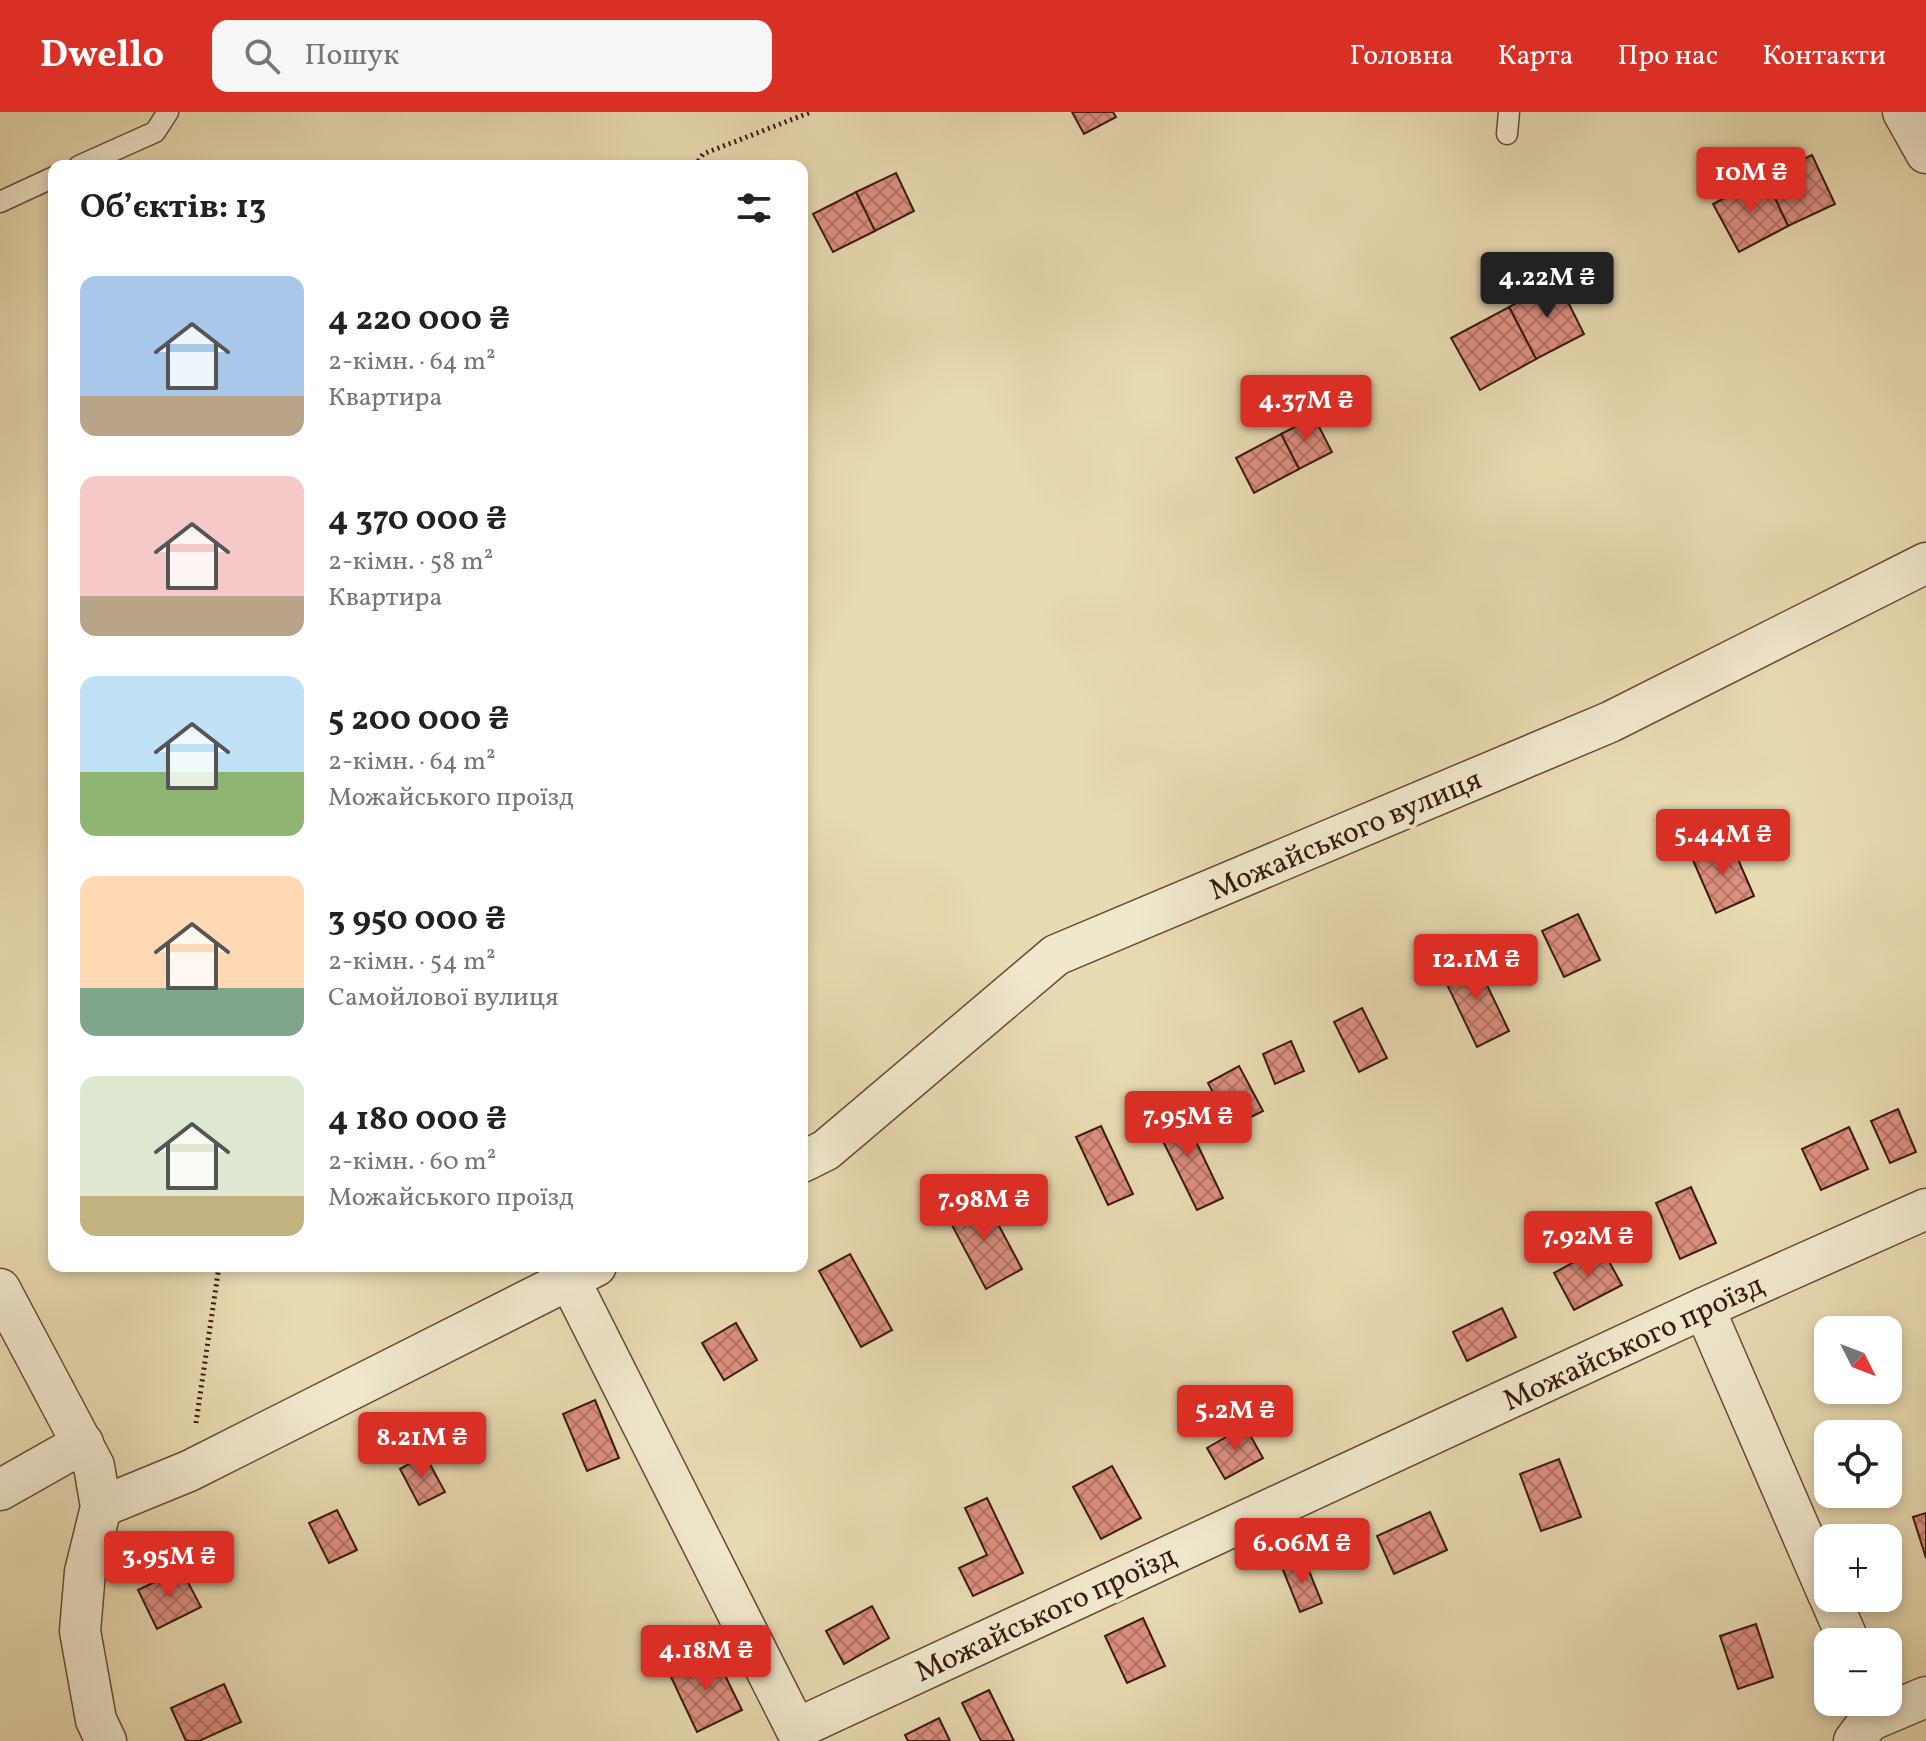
<!DOCTYPE html>
<html lang="uk">
<head>
<meta charset="utf-8">
<style>
  body { margin:0; font-family:Vollkorn,serif; background:#f6f6f6; color:#222; height:100vh; display:flex; flex-direction:column; font-size:30px; white-space:nowrap }
  * { box-sizing:border-box; margin:0 }
  p { font-size:26px; color:#767676 }
  .icon { flex:none; width:44px; height:44px; fill:none; stroke:currentColor; stroke-width:2; stroke-linecap:round; stroke-linejoin:round }
  .map { position:relative; flex:1; overflow:hidden }
  .side { position:absolute; left:48px; top:48px; width:760px; height:1112px; display:flex; flex-direction:column; background:#fff; border-radius:16px; box-shadow:0 4px 12px #0003 }
  .side>* { flex:none }
  .needle { width:52px; rotate:132deg }
  .tools { position:absolute; left:1814px; top:1204px; display:grid; gap:16px }
  .tools a { display:grid; place-items:center; width:88px; height:88px; border-radius:16px; background:#fff; box-shadow:0 4px 12px #0003; font-size:40px }
  .price { position:absolute; translate:-50% -68px; padding:0 18px; border-radius:8px; background:#d93025; color:#fff; font-size:26px; line-height:52px; filter:drop-shadow(0 2px 4px #0008) }
  .price::after { content:''; position:absolute; left:50%; top:48px; width:24px; height:18px; margin-left:-12px; background:inherit; clip-path:polygon(0 0,100% 0,50% 100%) }
  .price.active { background:#222; color:#fff }
  ul { padding:0; list-style:none }
  li { display:flex; align-items:center; gap:24px; height:200px; padding:0 32px }
  li span { display:grid; place-items:center; flex:none; width:224px; height:160px; border-radius:16px; color:#555 }
  li>.icon { margin-inline-start:auto }
  span .icon { width:96px; height:96px; fill:#fffc; stroke-width:1 }
  li b { font-size:34px }
  h2 { display:flex; justify-content:space-between; align-items:center; height:96px; padding:0 32px; font-size:34px }
  header { display:flex; align-items:center; gap:48px; box-sizing:border-box; height:112px; padding:0 40px; background:#d93025; color:#fff }
  header strong { font-size:38px }
  nav { display:flex; gap:44px; margin-inline-start:auto; font-size:28px }
  .search { width:560px; height:72px; background:#f6f6f6; display:flex; align-items:center; gap:20px; box-sizing:border-box; padding:0 28px; border-radius:16px; color:#767676; font-size:30px }
  .map>svg:first-child { display:block }
  .building { fill:url(#building-cross-hatch); stroke:#3a1b0f; stroke-width:2 }
  .lines { fill:none; stroke-linecap:round; stroke-linejoin:round }
  .lane-casing { stroke:#664b38; stroke-width:23 }
  .street-casing { stroke:#664b38; stroke-width:43 }
  .path { stroke:#3a1b0f; stroke-width:5; stroke-dasharray:2 4; stroke-linecap:butt }
  .lane { stroke:#f0e7cc; stroke-width:20 }
  .street { stroke:#f0e7cc; stroke-width:40 }
  .labels { text-anchor:middle; stroke-width:8; stroke-linejoin:round; paint-order:stroke }
  .street-label { font-size:30px; fill:#3a1b0f; stroke:#f0e7cc }
</style>
</head>
<body>
<header>
<strong>Dwello</strong>
<div class="search"><svg class="icon" aria-label="search" viewBox="0 0 24 24"><circle cx="10" cy="10" r="6"/><path d="M15 15l6 6"/></svg>Пошук</div>
<nav><a>Головна</a><a>Карта</a><a>Про нас</a><a>Контакти</a></nav>
</header>
<div class="map">
<svg width="1926" height="1629" viewBox="0 0 1926 1629">
  <defs>
    <pattern id="building-cross-hatch" width="8" height="8" patternUnits="userSpaceOnUse" patternTransform="scale(2)"><rect width="8" height="8" fill="#dd8f80"/><path d="M0 0l8 8M0 8l8-8" fill="none" stroke="#b47467"/></pattern>
  </defs>
  <rect width="100%" height="100%" fill="#e8dab1"/>
  <filter id="stains"><feTurbulence type="fractalNoise" baseFrequency=".0025" numOctaves="4"/><feColorMatrix values="0 0 0 0 .2 0 0 0 0 .09 0 0 0 0 .02 0 0 0 .5 -.17"/></filter>
  <radialGradient id="worn" r=".72"><stop offset=".6" stop-color="#630" stop-opacity="0"/><stop offset="1" stop-color="#630" stop-opacity=".3"/></radialGradient>
  <g class="building">
    <path d="M 1072,0 L 1113,0 L 1116,5 L 1084,22 Z"/>
    <path d="M 1812,43 L 1835,92 L 1788,114 L 1765,65 Z"/>
    <path d="M 896,61 L 914,99 L 875,119 L 856,80 Z"/>
    <path d="M 1765,65 L 1788,114 L 1739,140 L 1713,92 Z"/>
    <path d="M 856,80 L 875,119 L 833,140 L 813,102 Z"/>
    <path d="M 1558,170 L 1584,222 L 1536,247 L 1509,195 Z"/>
    <path d="M 1509,195 L 1536,247 L 1480,278 L 1451,226 Z"/>
    <path d="M 1314,305 L 1332,340 L 1299,357 L 1281,322 Z"/>
    <path d="M 1281,322 L 1299,357 L 1254,381 L 1236,346 Z"/>
    <path d="M 1730,729 L 1754,784 L 1716,801 L 1692,746 Z"/>
    <path d="M 1578,802 L 1600,848 L 1564,865 L 1542,819 Z"/>
    <path d="M 1474,846 L 1509,919 L 1477,935 L 1442,862 Z"/>
    <path d="M 1362,896 L 1387,946 L 1359,960 L 1334,910 Z"/>
    <path d="M 1291,929 L 1304,959 L 1275,972 L 1263,942 Z"/>
    <path d="M 1239,954 L 1263,999 L 1231,1015 L 1208,971 Z"/>
    <path d="M 1180,996 L 1223,1086 L 1197,1098 L 1153,1009 Z"/>
    <path d="M 1898,997 L 1916,1040 L 1890,1051 L 1871,1009 Z"/>
    <path d="M 1101,1014 L 1133,1082 L 1108,1093 L 1076,1025 Z"/>
    <path d="M 1849,1015 L 1868,1057 L 1821,1078 L 1802,1037 Z"/>
    <path d="M 1691,1075 L 1716,1131 L 1680,1147 L 1656,1091 Z"/>
    <path d="M 982,1082 L 1022,1157 L 986,1177 L 946,1102 Z"/>
    <path d="M 1601,1135 L 1622,1173 L 1574,1198 L 1554,1161 Z"/>
    <path d="M 850,1142 L 892,1218 L 861,1235 L 819,1159 Z"/>
    <path d="M 1502,1196 L 1516,1225 L 1467,1249 L 1453,1220 Z"/>
    <path d="M 736,1211 L 757,1248 L 724,1268 L 702,1231 Z"/>
    <path d="M 595,1288 L 619,1346 L 587,1359 L 563,1302 Z"/>
    <path d="M 1245,1314 L 1263,1346 L 1225,1367 L 1207,1336 Z"/>
    <path d="M 425,1343 L 445,1380 L 419,1393 L 400,1357 Z"/>
    <path d="M 1559,1347 L 1581,1405 L 1541,1419 L 1520,1362 Z"/>
    <path d="M 1112,1354 L 1141,1406 L 1101,1427 L 1073,1375 Z"/>
    <path d="M 987,1386 L 1023,1461 L 973,1484 L 959,1456 L 987,1443 L 965,1396 Z"/>
    <path d="M 337,1398 L 357,1438 L 329,1451 L 309,1411 Z"/>
    <path d="M 1430,1400 L 1447,1438 L 1394,1462 L 1377,1424 Z"/>
    <path d="M 1926,1401 L 1926,1446 L 1913,1405 Z"/>
    <path d="M 1305,1449 L 1322,1491 L 1300,1500 L 1283,1458 Z"/>
    <path d="M 181,1457 L 201,1495 L 157,1517 L 138,1478 Z"/>
    <path d="M 872,1494 L 889,1526 L 844,1552 L 826,1519 Z"/>
    <path d="M 1143,1506 L 1165,1554 L 1127,1571 L 1105,1524 Z"/>
    <path d="M 1756,1512 L 1773,1565 L 1738,1577 L 1720,1524 Z"/>
    <path d="M 714,1541 L 742,1598 L 697,1620 L 670,1563 Z"/>
    <path d="M 224,1572 L 241,1610 L 199,1629 L 186,1629 L 171,1596 Z"/>
    <path d="M 989,1578 L 1014,1629 L 981,1629 L 962,1591 Z"/>
    <path d="M 939,1606 L 950,1629 L 908,1629 L 905,1623 Z"/>
  </g>
  <g class="lines">
    <g class="lane-casing">
      <g id="lane">
        <path d="M 1507,22 L 1509,0"/>
        <path d="M 79,54 L 155,20 L 168,0"/>
        <path d="M 0,90 L 54,65"/>
      </g>
    </g>
    <g class="street-casing">
      <g id="street">
        <path d="M 1903,0 L 1926,41"/>
        <path d="M 802,1050 L 826,1038 L 1056,843 L 1610,610 L 1926,451"/>
        <path d="M 569,1167 L 796,1617 L 1704,1196 L 1926,1097"/>
        <path d="M 0,1177 L 94,1354 L 101,1395 L 85,1460 L 80,1519 L 96,1608 L 106,1629"/>
        <path d="M 1704,1196 L 1828,1482"/>
        <path d="M 0,1378 L 83,1331"/>
        <path d="M 101,1395 L 189,1359 L 596,1154"/>
        <path d="M 1830,1486 L 1849,1530"/>
        <path d="M 1854,1629 L 1869,1609 L 1926,1585"/>
      </g>
    </g>
    <g class="path">
      <path d="M 695,54 L 703,42 L 811,0"/>
      <path d="M 196,1311 L 219,1154"/>
    </g>
    <use href="#lane" class="lane"/>
    <use href="#street" class="street"/>
  </g>
  <g class="labels">
    <g class="street-label">
      <text transform="translate(1345 722) rotate(-23)" y="10">Можайського вулиця</text>
      <text transform="translate(1633 1230) rotate(-25)" y="10">Можайського проїзд</text>
      <text transform="translate(1045 1501) rotate(-25)" y="10">Можайського проїзд</text>
    </g>
  </g>
  <rect width="100%" height="100%" filter="url(#stains)"/>
  <rect width="100%" height="100%" fill="url(#worn)"/>
</svg>
<div class="tools">
<a><svg class="needle" viewBox="-14 -14 28 28"><path d="M0-13l5 13h-10z" fill="#e53935"/><path d="M0 13l5-13h-10z" fill="#767676"/></svg></a>
<a><svg class="icon" aria-label="locate" viewBox="0 0 24 24"><circle cx="12" cy="12" r="6"/><path d="M12 2v4M12 18v4M2 12h4M18 12h4"/></svg></a>
<a>+</a>
<a>−</a>
</div>
<b class="price" style="left:1751px;top:103px">10M ₴</b>
<b class="price active" style="left:1547px;top:208px">4.22M ₴</b>
<b class="price" style="left:1306px;top:331px">4.37M ₴</b>
<b class="price" style="left:1723px;top:765px">5.44M ₴</b>
<b class="price" style="left:1476px;top:890px">12.1M ₴</b>
<b class="price" style="left:1188px;top:1047px">7.95M ₴</b>
<b class="price" style="left:984px;top:1130px">7.98M ₴</b>
<b class="price" style="left:1588px;top:1167px">7.92M ₴</b>
<b class="price" style="left:1235px;top:1341px">5.2M ₴</b>
<b class="price" style="left:422px;top:1368px">8.21M ₴</b>
<b class="price" style="left:1302px;top:1474px">6.06M ₴</b>
<b class="price" style="left:169px;top:1487px">3.95M ₴</b>
<b class="price" style="left:706px;top:1581px">4.18M ₴</b>
<section class="side">
<h2>Об’єктів: 13<svg class="icon" aria-label="filters" viewBox="0 0 24 24"><path d="M4 7h16M4 17h16"/><circle cx="9" cy="7" r="2"/><circle cx="15" cy="17" r="2"/></svg></h2>
<ul>
<li><span style="background:linear-gradient(#a9c7e8 75%,#b9a48a 0)"><svg class="icon" aria-label="home" viewBox="0 0 24 24"><path d="M3 11l9-7 9 7M6 9v11h12V9"/></svg></span><div><b>4 220 000 ₴</b><p>2-кімн. · 64 m²</p><p>Квартира</p></div></li>
<li><span style="background:linear-gradient(#f6c9c9 75%,#b9a48a 0)"><svg class="icon" aria-label="home" viewBox="0 0 24 24"><path d="M3 11l9-7 9 7M6 9v11h12V9"/></svg></span><div><b>4 370 000 ₴</b><p>2-кімн. · 58 m²</p><p>Квартира</p></div></li>
<li><span style="background:linear-gradient(#bfe0f5 60%,#8fb573 0)"><svg class="icon" aria-label="home" viewBox="0 0 24 24"><path d="M3 11l9-7 9 7M6 9v11h12V9"/></svg></span><div><b>5 200 000 ₴</b><p>2-кімн. · 64 m²</p><p>Можайського проїзд</p></div></li>
<li><span style="background:linear-gradient(#ffd9b3 70%,#7fa58c 0)"><svg class="icon" aria-label="home" viewBox="0 0 24 24"><path d="M3 11l9-7 9 7M6 9v11h12V9"/></svg></span><div><b>3 950 000 ₴</b><p>2-кімн. · 54 m²</p><p>Самойлової вулиця</p></div></li>
<li><span style="background:linear-gradient(#dfe7d0 75%,#c2b280 0)"><svg class="icon" aria-label="home" viewBox="0 0 24 24"><path d="M3 11l9-7 9 7M6 9v11h12V9"/></svg></span><div><b>4 180 000 ₴</b><p>2-кімн. · 60 m²</p><p>Можайського проїзд</p></div></li>
</ul>
</section>
</div>
</body>
</html>
